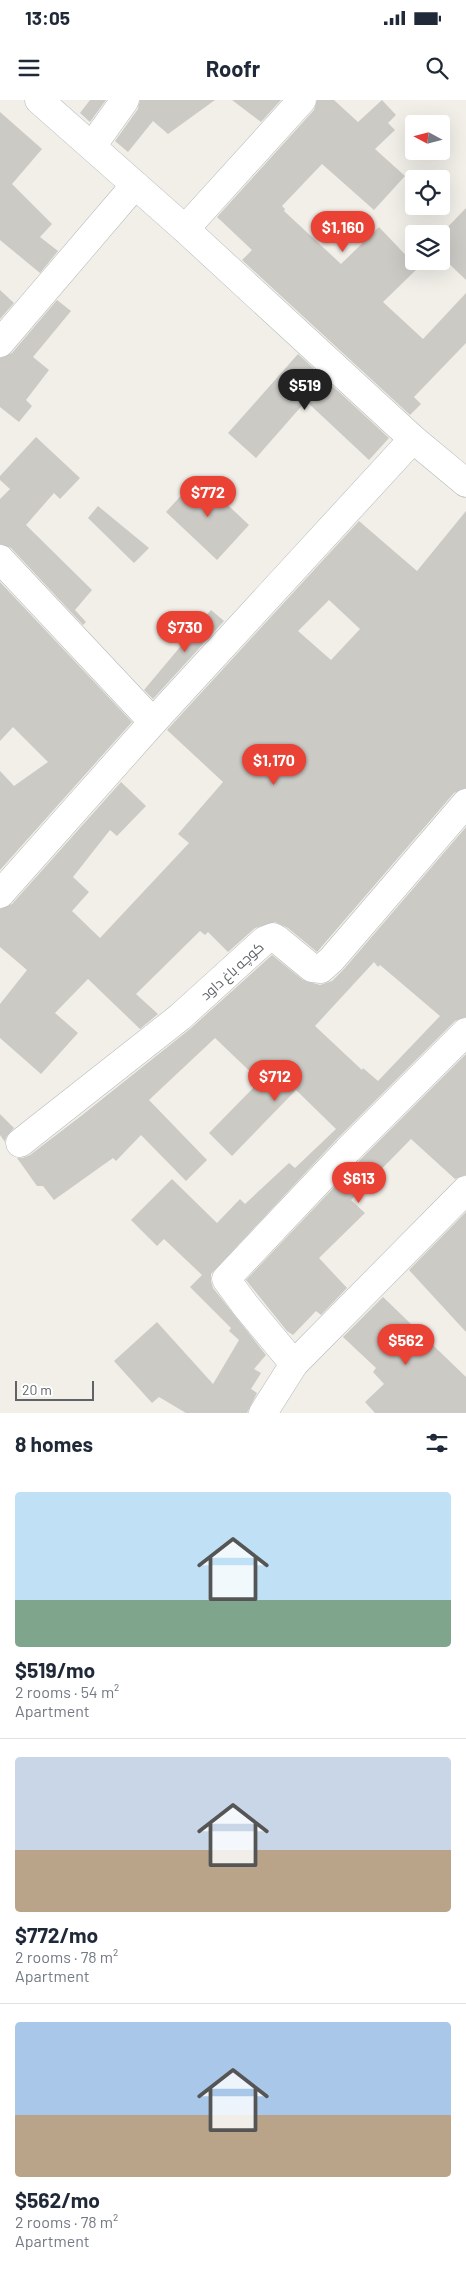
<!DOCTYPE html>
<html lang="en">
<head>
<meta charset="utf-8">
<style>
  body { margin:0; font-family:Barlow,Cairo,sans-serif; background:#f6f6f7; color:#1f2937; height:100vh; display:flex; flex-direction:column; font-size:19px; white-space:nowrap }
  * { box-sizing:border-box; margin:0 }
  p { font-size:16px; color:#747a83 }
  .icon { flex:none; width:28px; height:28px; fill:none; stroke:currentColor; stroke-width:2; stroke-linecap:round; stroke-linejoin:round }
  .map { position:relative; height:1313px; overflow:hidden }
  .drawer { display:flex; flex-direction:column; background:#fff; flex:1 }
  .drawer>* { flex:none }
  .needle { width:32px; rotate:277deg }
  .buttons { position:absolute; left:405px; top:15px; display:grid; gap:10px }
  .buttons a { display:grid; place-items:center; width:45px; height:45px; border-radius:5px; background:#fff; box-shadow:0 5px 20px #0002; font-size:25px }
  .scale { position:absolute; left:15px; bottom:12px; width:79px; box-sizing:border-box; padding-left:5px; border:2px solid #5f6368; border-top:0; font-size:14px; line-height:18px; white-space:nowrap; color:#5f6368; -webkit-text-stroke:4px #fff; paint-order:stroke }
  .price { position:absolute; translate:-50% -42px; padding:0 11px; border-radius:18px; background:#ea4335; color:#fff; font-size:16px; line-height:32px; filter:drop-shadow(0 1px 2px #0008) }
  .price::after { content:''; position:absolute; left:50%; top:30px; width:15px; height:11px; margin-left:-8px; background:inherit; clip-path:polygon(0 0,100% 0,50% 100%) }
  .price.active { background:#222; color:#fff }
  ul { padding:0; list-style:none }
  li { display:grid; align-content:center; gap:10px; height:265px; padding:0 15px }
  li+li { border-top:1px solid #e0e1e3 }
  li span { display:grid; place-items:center; height:155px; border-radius:5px; color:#555 }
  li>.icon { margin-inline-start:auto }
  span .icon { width:90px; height:90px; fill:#fffc; stroke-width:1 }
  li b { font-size:21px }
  h2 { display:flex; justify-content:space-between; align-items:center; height:60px; padding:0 15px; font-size:21px }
  .status { display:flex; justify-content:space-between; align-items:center; height:35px; padding:0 25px; background:#fff; direction:ltr }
  .status svg { height:14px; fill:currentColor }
  header { display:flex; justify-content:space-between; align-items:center; height:65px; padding:0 15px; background:#fff; font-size:22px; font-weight:700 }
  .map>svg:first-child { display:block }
  .building { fill:#cccac5; fill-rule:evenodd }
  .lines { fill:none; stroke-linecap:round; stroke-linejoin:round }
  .minor-casing { stroke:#b5b8bc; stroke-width:29 }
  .minor { stroke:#fff; stroke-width:28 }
  .labels { text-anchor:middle; stroke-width:4; stroke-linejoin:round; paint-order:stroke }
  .street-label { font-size:14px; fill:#5f6368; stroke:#fff }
</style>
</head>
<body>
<div class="status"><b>13:05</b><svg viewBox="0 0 49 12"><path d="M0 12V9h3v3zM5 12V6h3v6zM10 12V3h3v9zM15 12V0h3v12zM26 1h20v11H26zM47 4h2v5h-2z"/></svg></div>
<header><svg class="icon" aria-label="menu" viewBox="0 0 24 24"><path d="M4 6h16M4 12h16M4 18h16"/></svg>Roofr<svg class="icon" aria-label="search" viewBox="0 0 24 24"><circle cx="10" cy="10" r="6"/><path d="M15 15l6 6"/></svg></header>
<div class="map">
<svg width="466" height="1313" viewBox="0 0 466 1313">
  <rect width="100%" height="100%" fill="#f1efe8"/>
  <g class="building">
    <path d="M 90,0 L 106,0 L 90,22 L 80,13 Z"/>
    <path d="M 140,0 L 215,0 L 168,34 L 153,21 L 128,52 L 115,41 L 138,9 Z"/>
    <path d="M 232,0 L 281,0 L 261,22 Z"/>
    <path d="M 317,0 L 334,0 L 358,22 L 382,0 L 396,15 L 388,23 L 395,30 L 375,49 L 405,76 L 374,110 L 322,64 L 282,106 L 285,109 L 284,111 L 341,164 L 379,127 L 418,168 L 383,202 L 423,239 L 466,193 L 466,243 L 414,297 L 421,304 L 410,315 L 242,160 L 252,150 L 217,117 L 314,10 Z"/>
    <path d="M 0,12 L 42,49 L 12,84 L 52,124 L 40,137 L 58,151 L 40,173 L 0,140 Z"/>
    <path d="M 466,108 L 466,180 L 441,156 L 441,134 Z"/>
    <path d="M 0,190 L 14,203 L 0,219 Z"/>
    <path d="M 57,200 L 71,211 L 33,257 L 49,270 L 26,300 L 32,306 L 19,322 L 0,307 L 0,258 L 12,253 Z"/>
    <path d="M 298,254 L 389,338 L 369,360 L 306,301 L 256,358 L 228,333 Z"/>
    <path d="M 36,337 L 80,378 L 60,399 L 54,393 L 26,425 L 92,490 L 75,510 L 86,522 L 83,525 L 11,448 L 0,444 L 0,399 L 10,389 L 0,380 L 0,376 Z"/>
    <path d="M 198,377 L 249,425 L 217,460 L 166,412 Z"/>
    <path d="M 98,406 L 149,448 L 134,463 L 88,418 Z"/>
    <path d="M 466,411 L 466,688 L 454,693 L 317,852 L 288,828 L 275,822 L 255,828 L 228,852 L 208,832 L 205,835 L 200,831 L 136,894 L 158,914 L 140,929 L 88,879 L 55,913 L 78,933 L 41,974 L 0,938 L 0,904 L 27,870 L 0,847 L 0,809 L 12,804 L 121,682 L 146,706 L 117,736 L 110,730 L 73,777 L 89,792 L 72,811 L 100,838 L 189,743 L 178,734 L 223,682 L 167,630 L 359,421 L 417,471 ZM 329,500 L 360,529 L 331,560 L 298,531 Z"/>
    <path d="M 0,482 L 132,622 L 0,770 L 0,671 L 14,686 L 48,662 L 13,627 L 0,641 Z"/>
    <path d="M 211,510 L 224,521 L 153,599 L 144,590 Z"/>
    <path d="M 466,727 L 466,917 L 455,921 L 337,1039 L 211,1174 L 211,1181 L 213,1188 L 266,1255 L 254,1269 L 261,1273 L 251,1289 L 257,1293 L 247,1313 L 186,1313 L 159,1297 L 152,1303 L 114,1261 L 157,1222 L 213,1284 L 239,1240 L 229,1231 L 231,1228 L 190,1187 L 202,1175 L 164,1139 L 157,1146 L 131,1120 L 172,1079 L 217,1123 L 240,1099 L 245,1104 L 289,1063 L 295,1068 L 336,1029 L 296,990 L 232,1056 L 209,1033 L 260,981 L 215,938 L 149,1000 L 207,1060 L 186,1081 L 141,1035 L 116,1061 L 113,1058 L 54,1100 L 43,1086 L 37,1086 L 17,1058 L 23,1058 L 30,1055 L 81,1016 L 190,929 L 272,855 L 303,880 L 320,885 L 332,881 L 344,869 ZM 374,862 L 378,867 L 380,865 L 440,916 L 378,981 L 363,968 L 362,970 L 315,926 Z"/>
    <path d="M 466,954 L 466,1075 L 455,1079 L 411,1039 L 351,1100 L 365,1113 L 319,1158 L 347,1188 L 321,1215 L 316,1211 L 293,1235 L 287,1231 L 246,1180 L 359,1061 Z"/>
    <path d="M 0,1014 L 14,1028 L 6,1037 L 5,1042 L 0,1035 Z"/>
    <path d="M 466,1112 L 466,1232 L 409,1170 Z"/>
    <path d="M 383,1197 L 466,1277 L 466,1313 L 375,1313 L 365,1302 L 384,1284 L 373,1272 L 376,1268 L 343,1237 Z"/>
  </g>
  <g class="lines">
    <g class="minor-casing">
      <g id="minor">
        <path d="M 39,0 L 185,129 L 413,339 L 466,383"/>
        <path d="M 92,46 L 125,0"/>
        <path d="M 185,129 L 302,0"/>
        <path d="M 0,243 L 135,85"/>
        <path d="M 0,459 L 153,622"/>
        <path d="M 0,794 L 153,622 L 413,339"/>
        <path d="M 20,1043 L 180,917 L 265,840 L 273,837 L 278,840 L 312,868 L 321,869 L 332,859 L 466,703"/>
        <path d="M 294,1264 L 245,1205 L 226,1179 L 348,1050 L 466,932"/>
        <path d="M 263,1313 L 294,1264 L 466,1090"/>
      </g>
    </g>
    <use href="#minor" class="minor"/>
  </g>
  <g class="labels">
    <g class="street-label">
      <text transform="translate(232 871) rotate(-42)" y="5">کوچه باغ داود</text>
    </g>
  </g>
</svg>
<div class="buttons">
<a><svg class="needle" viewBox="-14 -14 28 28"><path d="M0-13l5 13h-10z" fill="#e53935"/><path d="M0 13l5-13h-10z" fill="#747a83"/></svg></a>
<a><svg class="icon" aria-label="locate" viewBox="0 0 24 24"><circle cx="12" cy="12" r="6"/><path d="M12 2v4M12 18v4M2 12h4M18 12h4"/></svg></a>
<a><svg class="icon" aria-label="layers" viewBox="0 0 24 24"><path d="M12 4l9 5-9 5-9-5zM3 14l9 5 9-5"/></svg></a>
</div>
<div class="scale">20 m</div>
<b class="price" style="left:343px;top:153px">$1,160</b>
<b class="price active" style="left:305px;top:311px">$519</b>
<b class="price" style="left:208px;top:418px">$772</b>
<b class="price" style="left:185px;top:553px">$730</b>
<b class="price" style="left:274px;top:686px">$1,170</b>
<b class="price" style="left:275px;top:1002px">$712</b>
<b class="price" style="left:359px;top:1104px">$613</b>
<b class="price" style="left:406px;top:1266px">$562</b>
</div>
<section class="drawer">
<h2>8 homes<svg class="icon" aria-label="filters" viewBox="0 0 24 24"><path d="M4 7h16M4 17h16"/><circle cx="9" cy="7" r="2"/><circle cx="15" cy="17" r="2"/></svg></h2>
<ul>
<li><span style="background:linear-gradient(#bfe0f5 70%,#7fa58c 0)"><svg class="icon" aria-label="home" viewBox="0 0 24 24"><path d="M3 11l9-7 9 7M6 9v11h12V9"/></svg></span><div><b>$519/mo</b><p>2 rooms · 54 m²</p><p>Apartment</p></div></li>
<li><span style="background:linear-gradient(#c9d6e8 60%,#b9a48a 0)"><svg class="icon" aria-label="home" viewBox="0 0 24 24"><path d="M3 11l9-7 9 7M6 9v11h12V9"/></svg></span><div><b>$772/mo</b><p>2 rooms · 78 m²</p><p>Apartment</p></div></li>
<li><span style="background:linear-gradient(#a9c7e8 60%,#b9a48a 0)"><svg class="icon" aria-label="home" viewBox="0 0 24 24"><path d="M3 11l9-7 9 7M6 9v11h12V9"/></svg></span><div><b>$562/mo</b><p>2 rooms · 78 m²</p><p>Apartment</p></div></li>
</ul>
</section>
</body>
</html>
